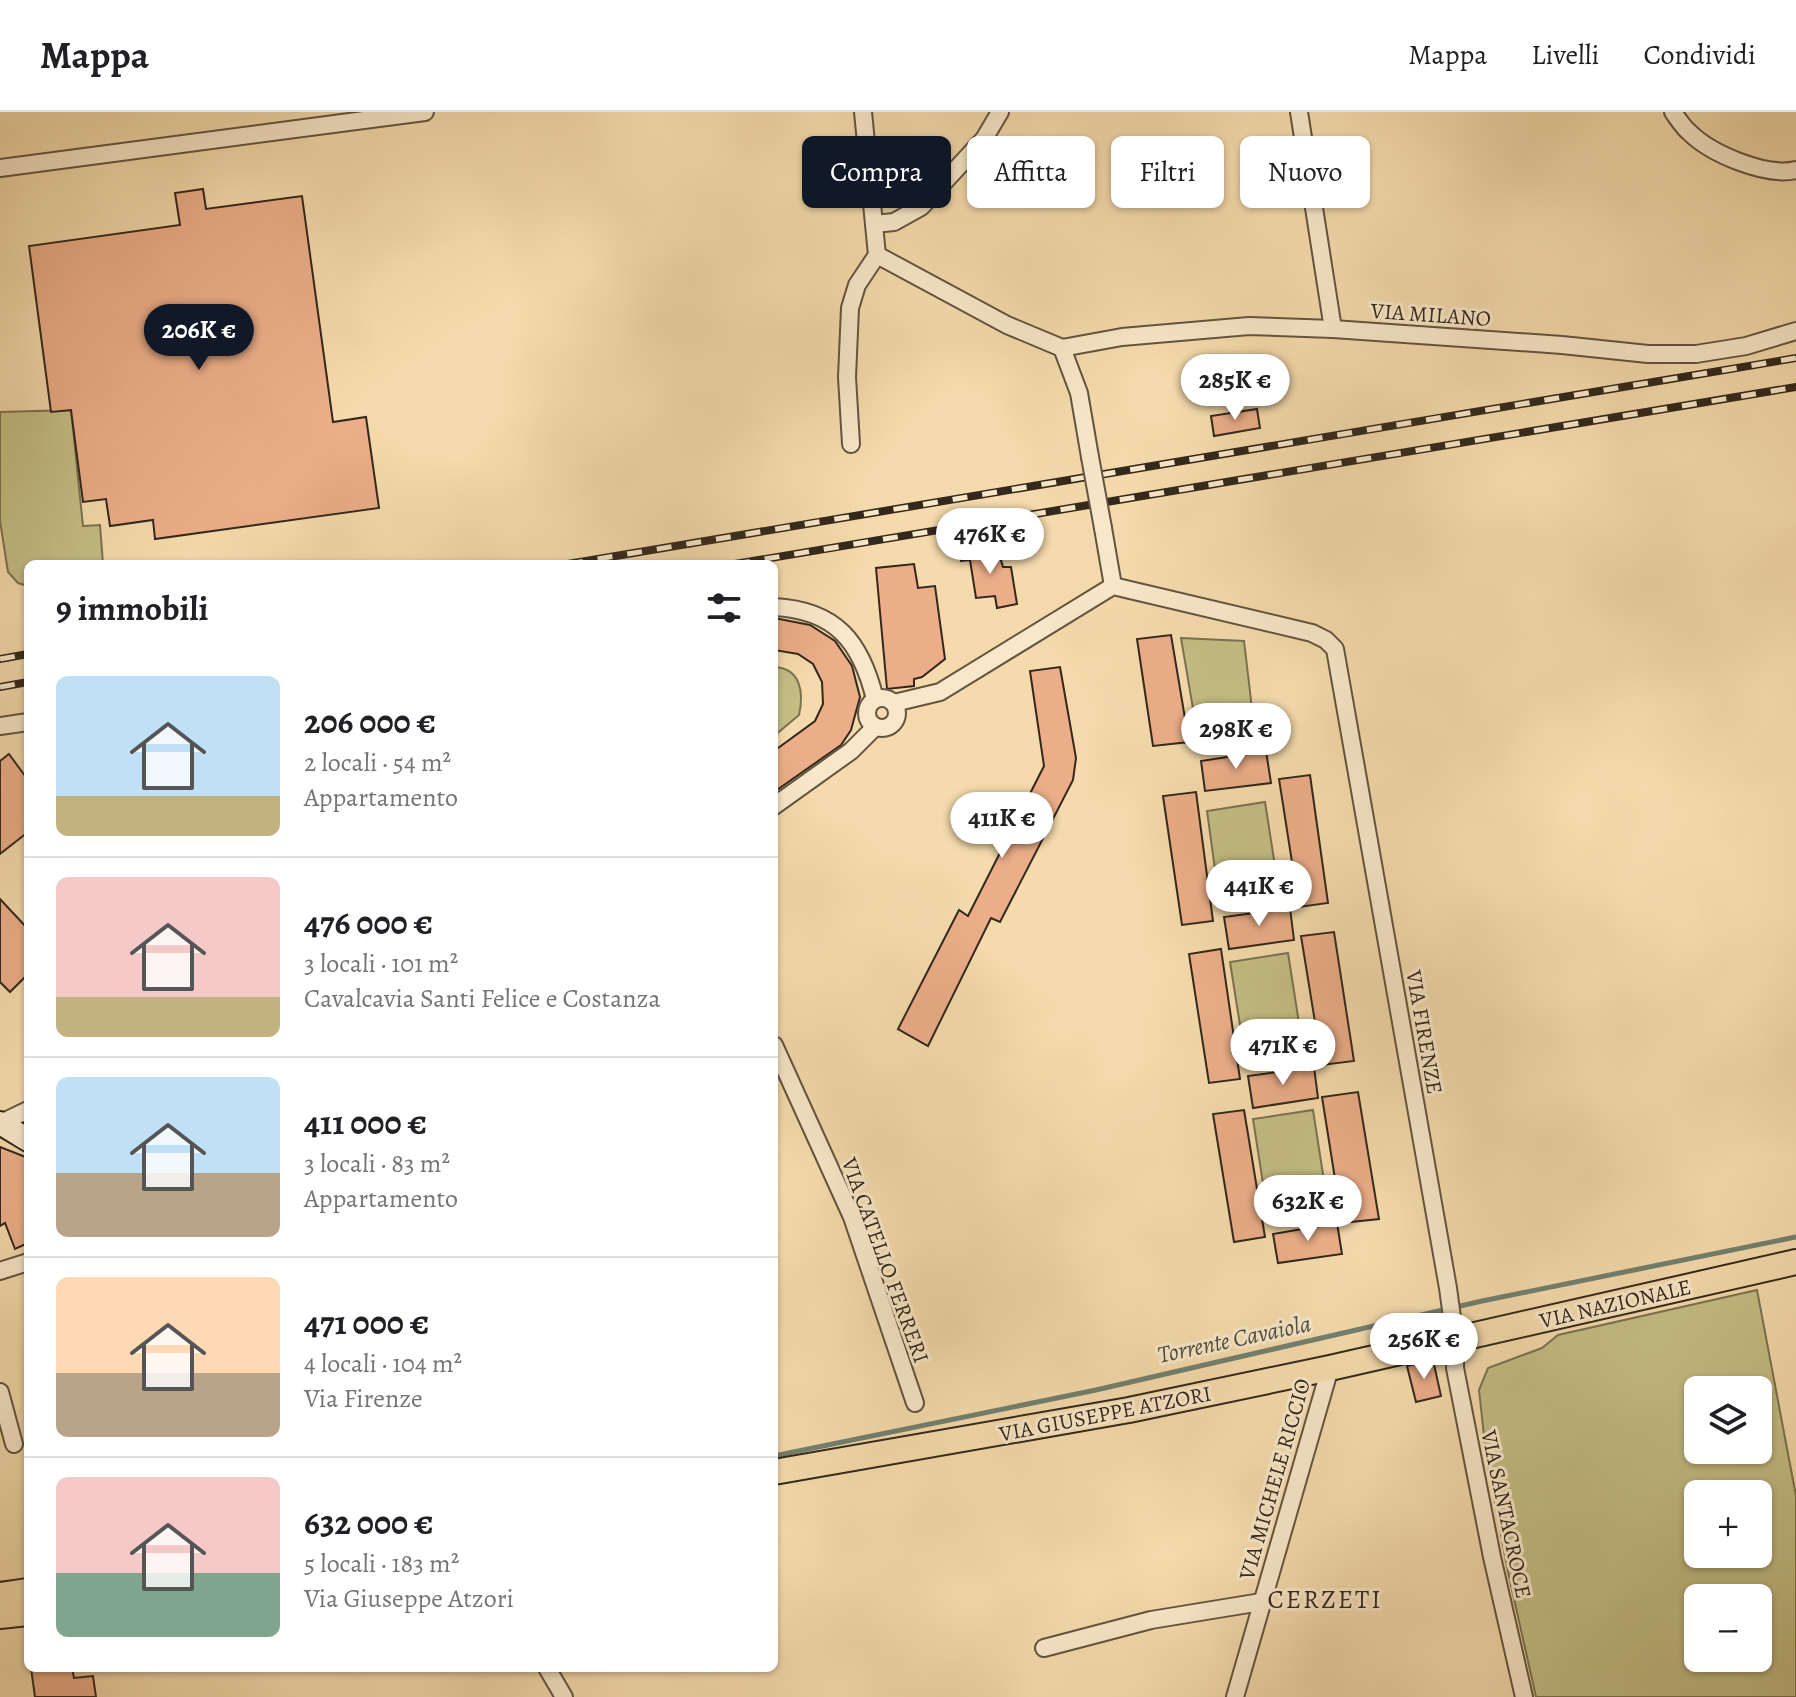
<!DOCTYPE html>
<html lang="it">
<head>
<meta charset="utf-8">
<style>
  body { margin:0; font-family:Alegreya,serif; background:#f2f2f2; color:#202124; height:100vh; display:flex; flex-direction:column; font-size:30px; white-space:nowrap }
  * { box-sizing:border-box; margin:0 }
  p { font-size:26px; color:#757577 }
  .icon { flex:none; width:44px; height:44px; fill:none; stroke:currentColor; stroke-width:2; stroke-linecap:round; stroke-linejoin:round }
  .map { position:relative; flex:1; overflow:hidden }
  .details { position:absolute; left:24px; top:448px; width:754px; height:1112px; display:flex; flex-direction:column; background:#fff; border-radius:12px; box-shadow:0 2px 6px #0004 }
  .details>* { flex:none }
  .top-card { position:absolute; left:802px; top:24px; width:760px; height:72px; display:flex; gap:16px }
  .controls { position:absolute; left:1684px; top:1264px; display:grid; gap:16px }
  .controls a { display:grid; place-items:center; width:88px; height:88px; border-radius:12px; background:#fff; box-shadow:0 2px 6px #0004; font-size:40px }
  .price { position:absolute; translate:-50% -68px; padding:0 18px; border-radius:28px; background:#fff; color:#222; font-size:26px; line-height:52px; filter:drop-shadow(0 2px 4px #0008) }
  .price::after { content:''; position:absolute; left:50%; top:48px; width:24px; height:18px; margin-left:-12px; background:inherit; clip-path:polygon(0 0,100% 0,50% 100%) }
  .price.current { background:#111827; color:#fff }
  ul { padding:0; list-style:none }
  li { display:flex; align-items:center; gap:24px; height:200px; padding:0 32px }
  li+li { border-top:2px solid #e0e0e0 }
  li span { display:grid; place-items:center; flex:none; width:224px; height:160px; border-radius:12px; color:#555 }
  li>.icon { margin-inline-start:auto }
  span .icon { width:96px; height:96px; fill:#fffc; stroke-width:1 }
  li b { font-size:34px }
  h2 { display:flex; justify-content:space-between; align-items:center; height:96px; padding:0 32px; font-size:34px }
  .pill { padding:0 28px; border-radius:12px; background:#fff; box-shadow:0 2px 6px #0004; font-size:28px; line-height:72px }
  .pill.current { background:#111827; color:#fff }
  header { display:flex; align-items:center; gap:48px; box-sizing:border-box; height:112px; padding:0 40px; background:#fff; border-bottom:2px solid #e0e0e0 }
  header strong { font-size:38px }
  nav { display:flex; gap:44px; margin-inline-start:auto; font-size:28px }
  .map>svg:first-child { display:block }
  .green { fill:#c3bd84; stroke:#7b7250; stroke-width:2; fill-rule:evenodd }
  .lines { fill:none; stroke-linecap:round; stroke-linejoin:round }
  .stream { stroke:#72806f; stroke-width:5 }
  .building { fill:#ebae89; stroke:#33281b; stroke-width:2 }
  .street-casing { stroke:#63543f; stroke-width:20 }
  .secondary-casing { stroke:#33281b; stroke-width:26 }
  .primary-casing { stroke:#33281b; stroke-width:28 }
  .street { stroke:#f8e7c9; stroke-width:16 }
  .secondary { stroke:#f8e7c9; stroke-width:22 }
  .primary { stroke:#f4daac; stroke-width:24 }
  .rail-casing { stroke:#33281b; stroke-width:8 }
  .rail { stroke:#f8e7c9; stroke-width:5; stroke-dasharray:15; stroke-linecap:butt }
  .street-bridge-casing { stroke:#63543f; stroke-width:20; stroke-linecap:butt }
  .street-bridge { stroke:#f8e7c9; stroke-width:16 }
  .labels { text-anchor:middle; stroke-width:6; stroke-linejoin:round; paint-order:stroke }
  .street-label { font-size:22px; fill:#33281b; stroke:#f8e7c9 }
  .water-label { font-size:24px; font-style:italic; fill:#4d4d3e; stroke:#f8e7c9 }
  .quarter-label { font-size:26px; letter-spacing:2px; fill:#33281b; stroke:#f8e7c9 }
</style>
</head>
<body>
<header>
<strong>Mappa</strong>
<nav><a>Mappa</a><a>Livelli</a><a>Condividi</a></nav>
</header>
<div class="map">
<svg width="1796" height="1585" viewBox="0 0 1796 1585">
  <rect width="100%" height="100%" fill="#f4daac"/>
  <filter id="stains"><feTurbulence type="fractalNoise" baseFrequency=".0025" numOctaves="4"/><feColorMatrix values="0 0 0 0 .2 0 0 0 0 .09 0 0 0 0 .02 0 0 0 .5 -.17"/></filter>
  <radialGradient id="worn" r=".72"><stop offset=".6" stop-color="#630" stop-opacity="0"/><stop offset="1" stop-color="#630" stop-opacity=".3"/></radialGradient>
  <g class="green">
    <path d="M 71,298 L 83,414 L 100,413 L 103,452 L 28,452 L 28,474 L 18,471 L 8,460 L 0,409 L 0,300 Z"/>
    <path d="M 1181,526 L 1244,529 L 1255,622 L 1198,626 Z"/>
    <path d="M 774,555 C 801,556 804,581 799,603 L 774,624 Z"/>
    <path d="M 1265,690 L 1280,786 L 1220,794 L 1207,699 Z"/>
    <path d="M 1288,841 L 1304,943 L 1246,951 L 1230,850 Z"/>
    <path d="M 1313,998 L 1329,1101 L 1269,1110 L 1253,1007 Z"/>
    <path d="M 1757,1178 L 1796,1384 L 1796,1585 L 1536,1585 L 1508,1460 L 1486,1342 L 1479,1278 L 1488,1256 L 1542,1236 L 1558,1223 ZM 1698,1278 L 1758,1278 L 1758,1338 L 1698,1338 ZM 1758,1382 L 1758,1442 L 1698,1442 L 1698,1382 ZM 1758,1486 L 1758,1546 L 1698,1546 L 1698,1486 Z"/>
  </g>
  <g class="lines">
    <path class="stream" d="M 774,1344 L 1096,1278 L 1482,1189 L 1796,1125"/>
  </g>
  <g class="building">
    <path d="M 203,77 L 206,97 L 302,84 L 333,310 L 366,305 L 379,396 L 155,427 L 153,408 L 110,414 L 106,387 L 83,390 L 71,298 L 51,300 L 29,134 L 180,113 L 175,81 Z"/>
    <path d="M 1257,297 L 1260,316 L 1214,324 L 1211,304 Z"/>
    <path d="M 984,432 L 987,447 L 1000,445 L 1003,455 L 1011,455 L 1017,492 L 997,496 L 995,484 L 976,486 L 970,448 L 961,449 L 960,436 Z"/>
    <path d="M 914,452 L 918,476 L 935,474 L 945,547 L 922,565 L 914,567 L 914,574 L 887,577 L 876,456 Z"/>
    <path d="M 774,506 L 810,513 L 835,529 L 852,554 L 860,585 L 851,618 L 841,633 L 774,680 L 774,639 L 815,609 L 823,592 L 822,570 L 813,552 L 798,542 L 774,538 Z"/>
    <path d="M 1171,523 L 1189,630 L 1153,634 L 1137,527 Z"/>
    <path d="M 1060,555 L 1076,646 L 1073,668 L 1000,810 L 991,806 L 928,934 L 898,917 L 959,798 L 968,804 L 1044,654 L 1030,559 Z"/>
    <path d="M 1266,639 L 1271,671 L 1205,679 L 1201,649 Z"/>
    <path d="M 9,642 L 28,668 L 28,720 L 0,742 L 0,649 Z"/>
    <path d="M 1310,663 L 1328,791 L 1299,795 L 1279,667 Z"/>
    <path d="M 1196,680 L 1213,809 L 1182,813 L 1163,684 Z"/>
    <path d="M 0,787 L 28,817 L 28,862 L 10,880 L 0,870 Z"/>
    <path d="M 1290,796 L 1294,828 L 1229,837 L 1224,805 Z"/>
    <path d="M 1334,820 L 1354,949 L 1322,953 L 1301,824 Z"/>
    <path d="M 1221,837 L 1240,967 L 1209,971 L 1189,842 Z"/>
    <path d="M 1314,955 L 1318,986 L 1253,996 L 1248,964 Z"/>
    <path d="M 1358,980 L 1379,1107 L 1342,1111 L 1322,985 Z"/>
    <path d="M 1244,998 L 1265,1125 L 1234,1130 L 1213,1002 Z"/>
    <path d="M 0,1035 L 28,1046 L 28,1131 L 15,1137 L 5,1111 L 0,1114 Z"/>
    <path d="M 1337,1111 L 1342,1142 L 1278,1151 L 1273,1122 Z"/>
    <path d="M 1433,1248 L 1441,1284 L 1416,1290 L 1407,1254 Z"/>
    <path d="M 31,1556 L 72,1556 L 74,1566 L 93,1564 L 96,1585 L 35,1585 Z"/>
  </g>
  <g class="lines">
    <g class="street-casing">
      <g id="street">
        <path d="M 1299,0 L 1333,217"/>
        <path d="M 1673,0 C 1678,7 1683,15 1689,20 C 1711,42 1766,65 1796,58"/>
        <path d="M 0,56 L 425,0"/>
        <path d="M 874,112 L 894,110 L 921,95 L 984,27 L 1000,0"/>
        <path d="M 877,143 L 1007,213 L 1062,236 L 1079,281 L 1090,345"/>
        <path d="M 1062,236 L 1122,225 L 1249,214 L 1333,217 L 1562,233 L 1648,242 L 1696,242 L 1746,234 L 1796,219"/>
        <path d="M 851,332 L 847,265 L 850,196 L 857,173 L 877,143 L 863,0"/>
        <path d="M 1103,416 L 1113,474"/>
        <path d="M 774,495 C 836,498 861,530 875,587"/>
        <circle cx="882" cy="601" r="15"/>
        <path d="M 894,591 L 940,580 L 1113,474 L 1312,521 L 1326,528 L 1335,537 L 1448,1176 L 1455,1227 L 1455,1256 L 1492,1445 L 1524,1585"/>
        <path d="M 0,614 L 28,610"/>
        <path d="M 774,694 L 851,639 L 875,615"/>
        <path d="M 774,933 L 852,1105 L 915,1291"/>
        <path d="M 1,1011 L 28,998"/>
        <path d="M 0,1159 L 28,1150"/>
        <path d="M 0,1280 L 14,1332"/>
        <path d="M 1044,1536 L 1151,1508 L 1261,1490"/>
        <path d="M 547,1556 L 564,1585"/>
        <path d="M 1235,1585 L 1330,1256"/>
      </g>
    </g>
    <g class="secondary-casing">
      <path id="secondary" d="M 0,1011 L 28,1028"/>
    </g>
    <g class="primary-casing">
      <g id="primary">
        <path d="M 774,1360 L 1129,1298 L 1330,1256 L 1796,1150"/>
        <path d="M 0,1483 L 28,1479"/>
        <path d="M 0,1504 L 28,1501"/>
      </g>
    </g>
    <use href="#street" class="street"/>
    <use href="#secondary" class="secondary"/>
    <use href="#primary" class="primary"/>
    <g class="rail-casing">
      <g id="rail">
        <path d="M 568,452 L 1796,246"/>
        <path d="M 735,452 L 1796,275"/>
        <path d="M 0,547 L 28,542"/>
        <path d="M 0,575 L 28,570"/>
      </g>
    </g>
    <use href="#rail" class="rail"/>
    <g class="street-bridge-casing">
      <path id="street-bridge" d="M 1090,345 L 1103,416"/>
    </g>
    <use href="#street-bridge" class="street-bridge"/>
  </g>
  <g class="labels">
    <g class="street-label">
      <text transform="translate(1431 202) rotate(4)" y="8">VIA MILANO</text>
      <text transform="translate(1425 920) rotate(80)" y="8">VIA FIRENZE</text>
      <text transform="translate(886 1148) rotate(70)" y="8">VIA CATELLO FERRERI</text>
      <text transform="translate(1615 1191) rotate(-13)" y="8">VIA NAZIONALE</text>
      <text transform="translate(1105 1301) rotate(-11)" y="8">VIA GIUSEPPE ATZORI</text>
      <text transform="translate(1274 1367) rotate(-74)" y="8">VIA MICHELE RICCIO</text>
      <text transform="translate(1507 1402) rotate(78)" y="8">VIA SANTACROCE</text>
    </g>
    <g class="water-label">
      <text transform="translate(1234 1227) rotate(-12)" y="8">Torrente Cavaiola</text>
    </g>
    <g class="quarter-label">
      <text x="1325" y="1496">CERZETI</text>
    </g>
  </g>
  <rect width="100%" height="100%" filter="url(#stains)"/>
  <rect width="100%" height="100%" fill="url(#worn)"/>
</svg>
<div class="controls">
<a><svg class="icon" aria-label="layers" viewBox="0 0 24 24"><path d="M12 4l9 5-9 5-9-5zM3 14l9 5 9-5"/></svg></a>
<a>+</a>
<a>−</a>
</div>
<b class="price current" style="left:199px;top:260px">206K €</b>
<b class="price" style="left:1235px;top:310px">285K €</b>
<b class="price" style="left:990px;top:464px">476K €</b>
<b class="price" style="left:1236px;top:659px">298K €</b>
<b class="price" style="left:1002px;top:748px">411K €</b>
<b class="price" style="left:1259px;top:816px">441K €</b>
<b class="price" style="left:1283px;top:975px">471K €</b>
<b class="price" style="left:1308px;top:1131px">632K €</b>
<b class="price" style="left:1424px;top:1269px">256K €</b>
<div class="top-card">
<a class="pill current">Compra</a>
<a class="pill">Affitta</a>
<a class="pill">Filtri</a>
<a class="pill">Nuovo</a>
</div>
<section class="details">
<h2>9 immobili<svg class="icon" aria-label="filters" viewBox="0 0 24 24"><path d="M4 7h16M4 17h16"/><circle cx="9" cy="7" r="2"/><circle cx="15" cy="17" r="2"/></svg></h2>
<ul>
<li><span style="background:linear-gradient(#bfe0f5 75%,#c2b280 0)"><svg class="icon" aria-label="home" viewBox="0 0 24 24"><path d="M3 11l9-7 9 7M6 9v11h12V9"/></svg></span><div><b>206 000 €</b><p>2 locali · 54 m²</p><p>Appartamento</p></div></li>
<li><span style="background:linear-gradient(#f6c9c9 75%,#c2b280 0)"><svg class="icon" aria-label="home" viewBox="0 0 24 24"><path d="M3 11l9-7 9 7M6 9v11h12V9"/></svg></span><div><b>476 000 €</b><p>3 locali · 101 m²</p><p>Cavalcavia Santi Felice e Costanza</p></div></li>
<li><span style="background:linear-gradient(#bfe0f5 60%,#b9a48a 0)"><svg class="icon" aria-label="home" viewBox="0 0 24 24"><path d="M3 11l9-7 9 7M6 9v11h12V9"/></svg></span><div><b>411 000 €</b><p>3 locali · 83 m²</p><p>Appartamento</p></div></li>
<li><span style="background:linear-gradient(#ffd9b3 60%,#b9a48a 0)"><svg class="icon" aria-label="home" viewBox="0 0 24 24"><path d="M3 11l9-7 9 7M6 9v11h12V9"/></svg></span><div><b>471 000 €</b><p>4 locali · 104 m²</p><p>Via Firenze</p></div></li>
<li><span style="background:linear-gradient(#f6c9c9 60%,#7fa58c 0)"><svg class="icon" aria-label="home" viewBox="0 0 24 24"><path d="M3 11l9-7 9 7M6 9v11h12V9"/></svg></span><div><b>632 000 €</b><p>5 locali · 183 m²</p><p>Via Giuseppe Atzori</p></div></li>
</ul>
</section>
</div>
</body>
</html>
